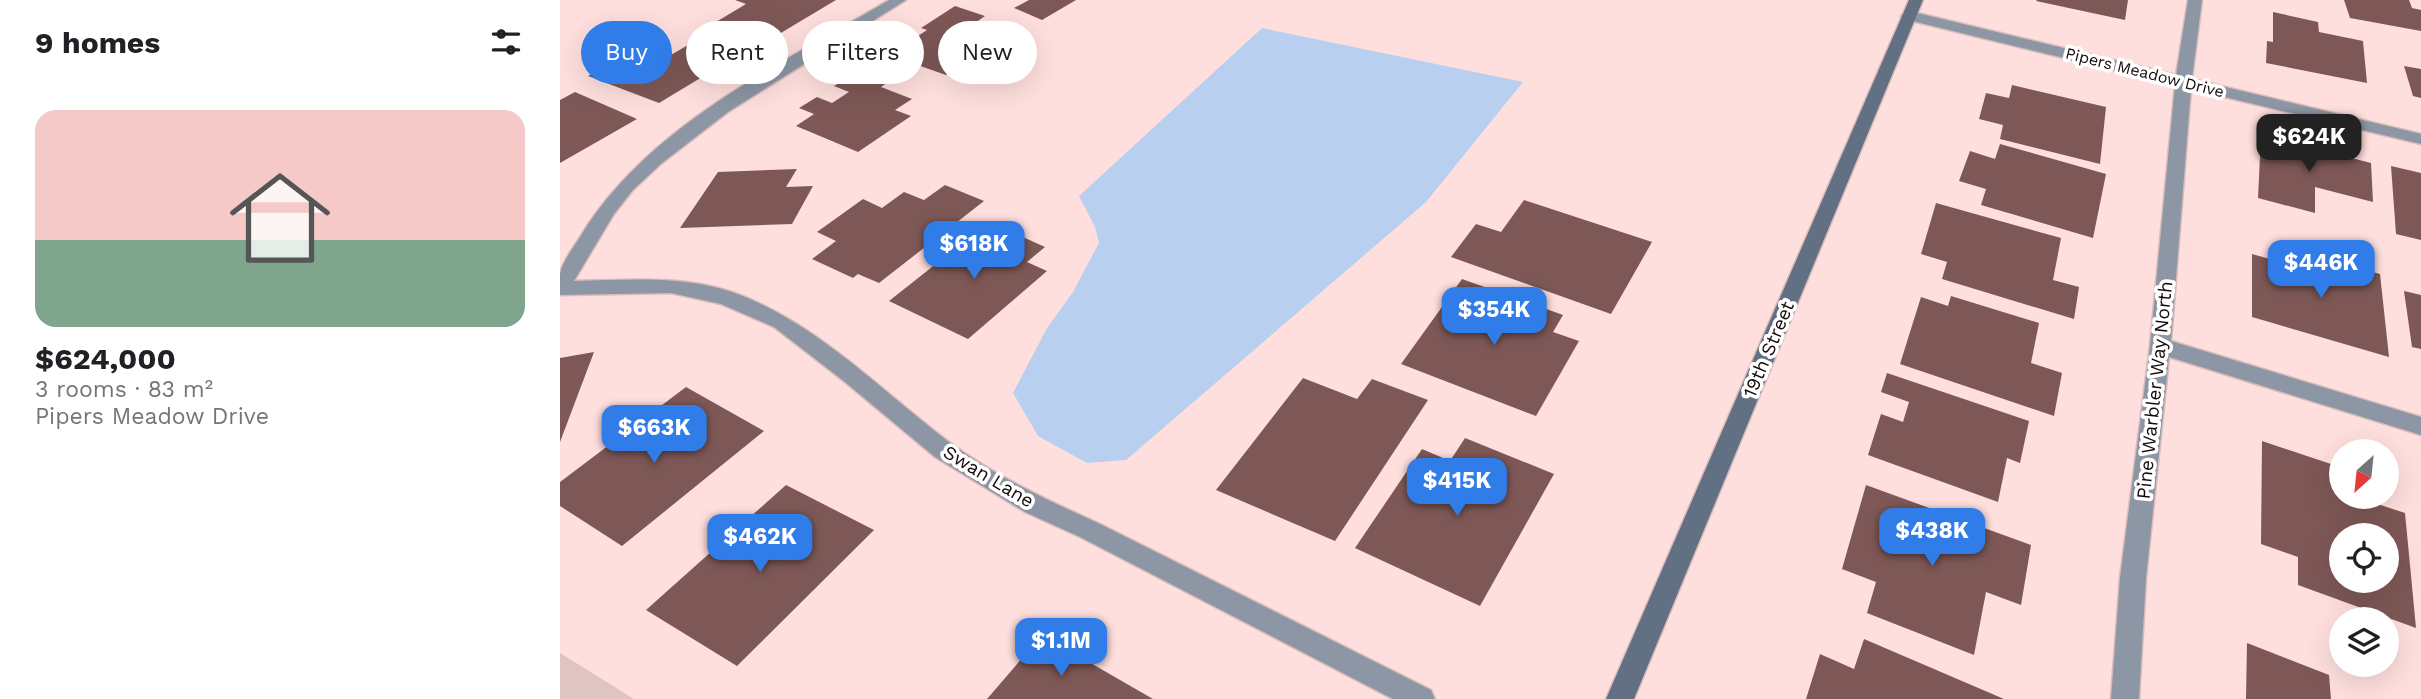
<!DOCTYPE html>
<html lang="en">
<head>
<meta charset="utf-8">
<style>
  body { margin:0; font-family:"Work Sans",sans-serif; background:#f2f2f2; color:#202124; height:100vh; display:flex; flex-direction:column; font-size:26px; white-space:nowrap }
  * { box-sizing:border-box; margin:0 }
  p { font-size:23px; color:#757577 }
  .icon { flex:none; width:38px; height:38px; fill:none; stroke:currentColor; stroke-width:2; stroke-linecap:round; stroke-linejoin:round }
  .map { position:relative; flex:1; overflow:hidden }
  .drawer { display:flex; flex-direction:column; background:#fff; width:560px }
  .drawer>* { flex:none }
  .guide { position:absolute; left:21px; top:21px; width:665px; height:63px; display:flex; gap:14px }
  .needle { width:46px; rotate:207deg }
  .fabs { position:absolute; left:1769px; top:439px; display:grid; gap:14px }
  .fabs a { display:grid; place-items:center; width:70px; height:70px; border-radius:50%; background:#fff; box-shadow:0 7px 28px #0002; font-size:35px }
  .price { position:absolute; translate:-50% -60px; padding:0 16px; border-radius:14px; background:#307ce9; color:#fff; font-size:23px; line-height:46px; filter:drop-shadow(0 2px 4px #0008) }
  .price::after { content:''; position:absolute; left:50%; top:42px; width:21px; height:16px; margin-left:-10px; background:inherit; clip-path:polygon(0 0,100% 0,50% 100%) }
  .price.on { background:#222; color:#fff }
  ul { padding:0; list-style:none }
  li { display:grid; align-content:center; gap:14px; height:371px; padding:0 35px }
  li span { display:grid; place-items:center; height:217px; border-radius:21px; color:#555 }
  li>.icon { margin-inline-start:auto }
  span .icon { width:126px; height:126px; fill:#fffc; stroke-width:1 }
  li b { font-size:30px }
  h2 { display:flex; justify-content:space-between; align-items:center; height:84px; padding:0 35px; font-size:30px }
  .chip { padding:0 24px; border-radius:32px; background:#fff; box-shadow:0 7px 28px #0002; font-size:24px; line-height:63px }
  .chip.on { background:#307ce9; color:#fff }
  main { display:flex; flex:1; min-height:0 }
  .map>svg:first-child { display:block }
  .green { fill:#dfc4c2 }
  .water { fill:#b9cfef }
  .building { fill:#7e5856; fill-rule:evenodd }
  .lines { fill:none; stroke-linecap:round; stroke-linejoin:round }
  .street-casing { stroke:#d9bdbb; stroke-width:3 }
  .secondary-casing { stroke:#d9bdbb; stroke-width:3 }
  .street { fill:#8d96a4; fill-rule:evenodd }
  .secondary { fill:#627083; fill-rule:evenodd }
  .labels { text-anchor:middle; stroke-width:7; stroke-linejoin:round; paint-order:stroke }
  .far-street-label { font-size:16px; fill:#150b0b; stroke:#fff }
  .street-label { font-size:19px; fill:#150b0b; stroke:#fff }
</style>
</head>
<body>
<main>
<section class="drawer">
<h2>9 homes<svg class="icon" aria-label="filters" viewBox="0 0 24 24"><path d="M4 7h16M4 17h16"/><circle cx="9" cy="7" r="2"/><circle cx="15" cy="17" r="2"/></svg></h2>
<ul>
<li><span style="background:linear-gradient(#f6c9c9 60%,#7fa58c 0)"><svg class="icon" aria-label="home" viewBox="0 0 24 24"><path d="M3 11l9-7 9 7M6 9v11h12V9"/></svg></span><div><b>$624,000</b><p>3 rooms · 83 m²</p><p>Pipers Meadow Drive</p></div></li>
</ul>
</section>
<div class="map">
<svg width="1861" height="699" viewBox="0 0 1861 699">
  <rect width="100%" height="100%" fill="#fedfdd"/>
  <path class="green" d="M 0,653 L 74,699 L 0,699 Z"/>
  <path class="water" d="M 702,28 L 963,82 L 866,202 L 566,460 L 527,463 L 478,436 L 453,393 L 487,328 L 513,292 L 539,243 L 535,227 L 519,196 Z"/>
  <g class="building">
    <path d="M 175,0 L 276,0 L 204,43 L 151,25 L 186,4 Z"/>
    <path d="M 469,0 L 516,0 L 482,20 L 454,8 Z"/>
    <path d="M 1477,0 L 1568,0 L 1565,20 L 1476,1 Z"/>
    <path d="M 1784,0 L 1849,0 L 1852,8 L 1861,10 L 1861,31 L 1790,18 Z"/>
    <path d="M 395,6 L 425,16 L 412,25 L 459,41 L 416,71 L 400,65 L 386,75 L 329,55 L 367,30 L 361,28 Z"/>
    <path d="M 1713,12 L 1758,22 L 1759,32 L 1803,41 L 1807,83 L 1706,63 L 1707,41 L 1713,42 Z"/>
    <path d="M 135,41 L 177,56 L 99,103 L 28,76 L 69,53 L 97,63 Z"/>
    <path d="M 308,65 L 337,76 L 321,87 L 352,99 L 335,110 L 351,116 L 298,152 L 236,126 L 254,114 L 239,108 L 257,97 L 272,103 L 289,92 L 274,86 Z"/>
    <path d="M 1844,66 L 1861,69 L 1861,98 L 1853,96 Z"/>
    <path d="M 1452,85 L 1546,107 L 1540,164 L 1440,139 L 1443,125 L 1419,119 L 1426,93 L 1449,98 Z"/>
    <path d="M 15,92 L 77,119 L 0,163 L 0,100 Z"/>
    <path d="M 1701,135 L 1811,163 L 1813,202 L 1755,187 L 1755,213 L 1698,198 Z"/>
    <path d="M 1440,144 L 1546,174 L 1533,238 L 1421,205 L 1426,189 L 1399,181 L 1410,151 L 1435,159 Z"/>
    <path d="M 1831,166 L 1861,173 L 1861,240 L 1836,234 Z"/>
    <path d="M 237,169 L 226,187 L 253,186 L 232,224 L 120,228 L 158,172 Z"/>
    <path d="M 385,185 L 424,201 L 319,283 L 298,274 L 293,278 L 252,259 L 276,241 L 257,232 L 303,199 L 322,208 L 344,192 L 364,200 Z"/>
    <path d="M 964,200 L 1092,242 L 1051,314 L 891,257 L 916,224 L 941,232 Z"/>
    <path d="M 1376,203 L 1501,238 L 1493,280 L 1519,287 L 1514,319 L 1382,279 L 1387,262 L 1361,254 Z"/>
    <path d="M 429,222 L 485,247 L 467,262 L 487,271 L 408,339 L 329,301 Z"/>
    <path d="M 1724,248 L 1820,274 L 1829,357 L 1692,317 L 1692,254 L 1724,263 Z"/>
    <path d="M 902,279 L 1003,315 L 993,332 L 1019,341 L 976,416 L 841,364 Z"/>
    <path d="M 1844,291 L 1861,295 L 1861,349 L 1852,347 Z"/>
    <path d="M 1391,296 L 1479,323 L 1471,363 L 1502,373 L 1494,416 L 1340,364 L 1361,297 L 1388,306 Z"/>
    <path d="M 34,352 L 0,442 L 0,358 Z"/>
    <path d="M 1327,373 L 1469,421 L 1460,463 L 1447,458 L 1438,502 L 1308,455 L 1321,414 L 1343,422 L 1349,402 L 1321,392 Z"/>
    <path d="M 743,378 L 797,399 L 812,379 L 868,400 L 775,541 L 656,490 Z"/>
    <path d="M 126,387 L 204,431 L 62,546 L 0,506 L 0,482 Z"/>
    <path d="M 905,438 L 994,474 L 920,606 L 795,548 L 862,449 L 890,461 Z"/>
    <path d="M 1702,441 L 1771,464 L 1772,489 L 1782,492 L 1782,497 L 1796,497 L 1845,513 L 1856,628 L 1738,585 L 1738,557 L 1701,544 ZM 1782,536 L 1827,536 L 1827,581 L 1782,581 Z"/>
    <path d="M 226,485 L 314,530 L 177,666 L 86,610 Z"/>
    <path d="M 1306,485 L 1471,545 L 1461,605 L 1426,592 L 1414,655 L 1307,613 L 1316,582 L 1282,569 Z"/>
    <path d="M 482,635 L 593,699 L 427,699 Z"/>
    <path d="M 1304,639 L 1444,699 L 1246,699 L 1260,654 L 1294,669 Z"/>
    <path d="M 1687,643 L 1769,675 L 1771,699 L 1686,699 Z"/>
  </g>
  <g class="lines">
    <g class="street-casing">
      <g id="street">
        <path d="M 329,0 L 346,0 L 168,112 L 102,163 L 73,190 L 54,214 L 14,281 C 67,280 121,275 172,292 C 256,322 319,389 389,442 C 433,475 487,500 538,523 L 871,690 L 875,699 L 833,699 L 520,537 L 465,512 L 375,457 L 285,382 L 214,327 L 161,304 L 111,293 L 0,295 C 0,288 0,281 0,274 C 2,262 14,247 20,237 C 88,125 220,65 329,0 Z"/>
        <path d="M 1628,0 L 1642,0 L 1632,79 L 1861,134 L 1861,144 L 1631,89 L 1611,341 L 1861,417 L 1861,435 L 1609,357 L 1586,578 L 1579,699 L 1551,699 L 1560,578 L 1590,346 L 1615,85 L 1344,19 L 1341,16 L 1349,11 L 1616,75 Z"/>
      </g>
    </g>
    <g class="secondary-casing">
      <path id="secondary" d="M 1349,0 L 1363,0 L 1074,699 L 1046,699 Z"/>
    </g>
    <use href="#street" class="street"/>
    <use href="#secondary" class="secondary"/>
  </g>
  <g class="labels">
    <g class="far-street-label">
      <text transform="translate(1585 72) rotate(14)" y="6">Pipers Meadow Drive</text>
    </g>
    <g class="street-label">
      <text transform="translate(1208 349) rotate(-67)" y="7">19th Street</text>
      <text transform="translate(1594 390) rotate(-84)" y="7">Pine Warbler Way North</text>
      <text transform="translate(429 476) rotate(31)" y="7">Swan Lane</text>
    </g>
  </g>
</svg>
<div class="fabs">
<a><svg class="needle" viewBox="-14 -14 28 28"><path d="M0-13l5 13h-10z" fill="#e53935"/><path d="M0 13l5-13h-10z" fill="#757577"/></svg></a>
<a><svg class="icon" aria-label="locate" viewBox="0 0 24 24"><circle cx="12" cy="12" r="6"/><path d="M12 2v4M12 18v4M2 12h4M18 12h4"/></svg></a>
<a><svg class="icon" aria-label="layers" viewBox="0 0 24 24"><path d="M12 4l9 5-9 5-9-5zM3 14l9 5 9-5"/></svg></a>
</div>
<b class="price on" style="left:1749px;top:174px">$624K</b>
<b class="price" style="left:414px;top:281px">$618K</b>
<b class="price" style="left:1761px;top:300px">$446K</b>
<b class="price" style="left:934px;top:347px">$354K</b>
<b class="price" style="left:94px;top:465px">$663K</b>
<b class="price" style="left:897px;top:518px">$415K</b>
<b class="price" style="left:1372px;top:568px">$438K</b>
<b class="price" style="left:200px;top:574px">$462K</b>
<b class="price" style="left:501px;top:678px">$1.1M</b>
<div class="guide">
<a class="chip on">Buy</a>
<a class="chip">Rent</a>
<a class="chip">Filters</a>
<a class="chip">New</a>
</div>
</div>
</main>
</body>
</html>
